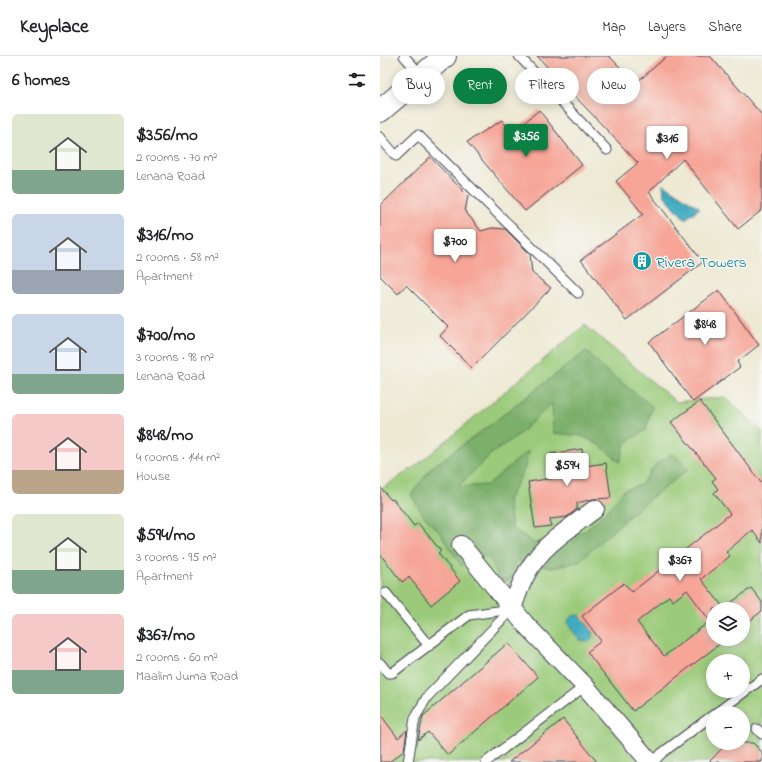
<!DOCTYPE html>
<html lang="en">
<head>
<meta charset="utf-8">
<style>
  body { margin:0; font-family:"Indie Flower",sans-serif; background:#f6f6f6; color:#202124; height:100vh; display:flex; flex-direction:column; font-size:15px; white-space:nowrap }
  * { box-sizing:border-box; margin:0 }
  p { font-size:13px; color:#757577 }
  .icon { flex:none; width:22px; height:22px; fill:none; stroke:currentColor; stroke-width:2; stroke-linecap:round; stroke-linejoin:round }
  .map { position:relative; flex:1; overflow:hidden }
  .panel { display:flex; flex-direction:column; background:#fff; width:380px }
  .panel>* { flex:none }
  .top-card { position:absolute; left:12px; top:12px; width:310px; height:36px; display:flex; gap:8px }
  .fabs { position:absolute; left:326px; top:546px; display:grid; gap:8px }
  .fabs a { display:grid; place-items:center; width:44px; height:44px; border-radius:50%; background:#fff; box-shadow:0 2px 10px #0003; font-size:20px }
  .price { position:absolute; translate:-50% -34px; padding:0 9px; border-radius:4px; background:#fff; color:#222; font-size:13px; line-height:26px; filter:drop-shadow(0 1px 2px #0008) }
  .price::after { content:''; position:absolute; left:50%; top:24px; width:12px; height:9px; margin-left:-6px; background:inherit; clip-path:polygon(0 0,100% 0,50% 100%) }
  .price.on { background:#0b8043; color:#fff }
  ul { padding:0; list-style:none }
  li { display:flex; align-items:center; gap:12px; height:100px; padding:0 12px }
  li span { display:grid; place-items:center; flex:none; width:112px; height:80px; border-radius:6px; color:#555 }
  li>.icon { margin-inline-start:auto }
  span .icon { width:48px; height:48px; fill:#fffc; stroke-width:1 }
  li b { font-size:17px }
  h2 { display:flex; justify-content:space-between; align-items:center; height:48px; padding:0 12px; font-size:17px }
  .chip { padding:0 14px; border-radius:18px; background:#fff; box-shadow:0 2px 10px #0003; font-size:14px; line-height:36px }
  .chip.on { background:#0b8043; color:#fff }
  header { display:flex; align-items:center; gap:24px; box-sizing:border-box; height:56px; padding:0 20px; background:#fff; border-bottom:1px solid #e0e0e0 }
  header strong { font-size:19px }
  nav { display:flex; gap:22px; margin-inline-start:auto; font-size:14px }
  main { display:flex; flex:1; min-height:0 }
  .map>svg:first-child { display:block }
  .green { fill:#9bcb7a; stroke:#5e765a; fill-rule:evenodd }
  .forest { fill:#7caf6a; stroke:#4f6852 }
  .water { fill:#40aac0; stroke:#31667e }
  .building { fill:#f6a597; fill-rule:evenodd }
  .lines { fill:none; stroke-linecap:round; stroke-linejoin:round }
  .lane-casing { stroke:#414052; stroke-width:11 }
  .street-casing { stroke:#414052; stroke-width:20 }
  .secondary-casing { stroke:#414052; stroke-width:24 }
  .lane { stroke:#fff; stroke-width:9 }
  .street { stroke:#fff; stroke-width:18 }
  .secondary { stroke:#fff; stroke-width:22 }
  .labels { text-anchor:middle; stroke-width:3; stroke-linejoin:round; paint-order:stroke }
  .culture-label { font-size:16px; fill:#0d838f; stroke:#f6f6f2; text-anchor:start }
</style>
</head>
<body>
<header>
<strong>Keyplace</strong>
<nav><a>Map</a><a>Layers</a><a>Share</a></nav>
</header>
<main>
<section class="panel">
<h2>6 homes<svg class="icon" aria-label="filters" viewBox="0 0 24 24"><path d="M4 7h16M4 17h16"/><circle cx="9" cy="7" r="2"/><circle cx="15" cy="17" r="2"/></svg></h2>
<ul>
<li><span style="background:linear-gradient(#dfe7d0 70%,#7fa58c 0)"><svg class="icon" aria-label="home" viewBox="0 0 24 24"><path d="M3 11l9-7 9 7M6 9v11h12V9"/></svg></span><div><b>$356/mo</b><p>2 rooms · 70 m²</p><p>Lenana Road</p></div></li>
<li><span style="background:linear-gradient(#c9d6e8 70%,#9aa5b1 0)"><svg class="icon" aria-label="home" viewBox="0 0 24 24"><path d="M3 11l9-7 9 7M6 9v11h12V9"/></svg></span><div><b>$316/mo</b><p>2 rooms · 58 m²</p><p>Apartment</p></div></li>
<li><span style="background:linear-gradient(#c9d6e8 75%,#7fa58c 0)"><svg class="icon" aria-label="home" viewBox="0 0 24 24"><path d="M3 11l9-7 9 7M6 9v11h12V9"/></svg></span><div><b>$700/mo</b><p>3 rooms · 98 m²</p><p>Lenana Road</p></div></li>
<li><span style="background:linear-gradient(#f6c9c9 70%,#b9a48a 0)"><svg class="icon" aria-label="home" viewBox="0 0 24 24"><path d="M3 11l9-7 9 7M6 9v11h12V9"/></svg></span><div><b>$848/mo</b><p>4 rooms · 144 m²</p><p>House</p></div></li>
<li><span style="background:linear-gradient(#dfe7d0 70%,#7fa58c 0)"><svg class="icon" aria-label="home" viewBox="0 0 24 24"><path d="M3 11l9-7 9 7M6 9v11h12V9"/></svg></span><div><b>$594/mo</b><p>3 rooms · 95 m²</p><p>Apartment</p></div></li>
<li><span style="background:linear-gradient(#f6c9c9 70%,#7fa58c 0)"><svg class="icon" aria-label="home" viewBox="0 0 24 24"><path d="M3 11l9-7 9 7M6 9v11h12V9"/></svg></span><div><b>$367/mo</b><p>2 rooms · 60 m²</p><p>Maalim Juma Road</p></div></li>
</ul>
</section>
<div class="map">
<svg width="382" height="706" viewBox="0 0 382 706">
  <rect width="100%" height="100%" fill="#f6f6f2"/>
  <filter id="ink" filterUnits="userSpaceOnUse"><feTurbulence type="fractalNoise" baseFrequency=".025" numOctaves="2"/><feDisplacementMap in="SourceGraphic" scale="8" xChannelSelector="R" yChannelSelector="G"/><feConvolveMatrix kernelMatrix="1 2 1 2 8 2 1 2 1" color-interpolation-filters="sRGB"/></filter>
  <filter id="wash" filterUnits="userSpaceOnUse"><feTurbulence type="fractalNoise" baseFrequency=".012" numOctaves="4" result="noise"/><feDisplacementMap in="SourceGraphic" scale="16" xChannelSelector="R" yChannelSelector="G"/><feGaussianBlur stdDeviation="0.9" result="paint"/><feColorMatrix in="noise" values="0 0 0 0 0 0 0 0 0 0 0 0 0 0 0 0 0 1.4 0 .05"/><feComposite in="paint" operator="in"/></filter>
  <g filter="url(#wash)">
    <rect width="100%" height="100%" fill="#eee9d3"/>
    <path class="green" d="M 205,269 L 296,346 L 345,341 L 382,375 L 382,706 L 0,706 L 0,434 L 37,409 ZM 333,553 L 363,553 L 363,583 L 333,583 ZM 333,605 L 363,605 L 363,635 L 333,635 ZM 333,657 L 363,657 L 363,687 L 333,687 Z"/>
    <path class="forest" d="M 206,295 L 225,314 L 272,350 L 266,374 L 245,387 L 240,406 L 221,390 L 202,380 L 173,377 L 172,347 L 137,380 L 111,398 L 78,431 L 107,429 L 148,395 L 145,412 L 128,444 L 132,472 L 154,487 L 205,475 L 227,455 L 244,434 L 261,429 L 276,408 L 293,397 L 309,413 L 258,452 L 199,505 L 173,512 L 138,504 L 129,525 L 119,523 L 111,504 L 99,497 L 82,510 L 60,477 L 44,460 L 31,439 L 51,412 L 110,369 Z"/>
    <g class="water">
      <path d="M 283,128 L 320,152 L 305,163 L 284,139 Z"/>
      <path d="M 199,559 L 212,575 L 212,582 L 208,586 L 200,584 L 189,570 L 188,565 L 192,560 Z"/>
    </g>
    <g id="blocks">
      <g class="building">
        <path d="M 157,0 L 229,0 L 256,27 L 287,0 L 330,0 L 382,59 L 382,154 L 358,173 L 303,103 L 269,136 L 323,206 L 247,264 L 201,204 L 263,158 L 236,125 L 258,107 Z"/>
        <path d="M 159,54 L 202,109 L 145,155 L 87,86 L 122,64 L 132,77 Z"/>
        <path d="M 50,101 L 88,140 L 85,155 L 101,175 L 112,172 L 125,173 L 150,198 L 152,217 L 171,232 L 92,312 L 60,280 L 68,271 L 26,229 L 18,238 L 0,220 L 0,150 Z"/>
        <path d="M 339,234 L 379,289 L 357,306 L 360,311 L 313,346 L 269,286 Z"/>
        <path d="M 320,345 L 382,428 L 382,487 L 372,474 L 346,496 L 350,500 L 321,523 L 344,552 L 371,532 L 382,546 L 382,555 L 363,570 L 363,553 L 333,553 L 333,583 L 346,583 L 253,655 L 207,596 L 221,585 L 202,560 L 244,527 L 252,536 L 350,458 L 334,437 L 338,433 L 332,425 L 336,422 L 291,366 ZM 307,534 L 330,565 L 284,600 L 257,566 L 289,540 L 293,545 Z"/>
        <path d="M 202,393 L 204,410 L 226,407 L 231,442 L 213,443 L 197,447 L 197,453 L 187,461 L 170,463 L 171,470 L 155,472 L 148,426 L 173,422 L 170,398 Z"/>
        <path d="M 0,431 L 11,444 L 13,443 L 34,470 L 38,467 L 61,495 L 58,497 L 80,525 L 51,549 L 29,521 L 22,526 L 0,498 Z"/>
        <path d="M 128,587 L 158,621 L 68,699 L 48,676 L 38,684 L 43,660 Z"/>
        <path d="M 0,658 L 18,682 L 27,674 L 24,695 L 9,706 L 0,706 Z"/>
        <path d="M 183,663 L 217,706 L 129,706 Z"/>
        <path d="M 347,687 L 373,687 L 382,696 L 382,706 L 329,706 Z"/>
      </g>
    </g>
  </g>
  <g filter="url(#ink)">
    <use href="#blocks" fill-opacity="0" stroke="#414052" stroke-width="1"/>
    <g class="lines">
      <g class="lane-casing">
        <g id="lane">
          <path d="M 24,0 L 42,20"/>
          <path d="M 139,0 L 227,94"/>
          <path d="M 0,81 L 16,100 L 38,79 L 198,237"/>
          <path d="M 6,537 L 49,590"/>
          <path d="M 0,607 L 8,617 L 12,617 L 89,559 L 132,553"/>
          <path d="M 336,657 L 382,623"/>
          <path d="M 377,673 L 382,678"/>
          <path d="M 28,706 L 35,662 L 47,641 L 132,553"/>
          <path d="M 106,706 L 205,630"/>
          <path d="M 273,706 L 282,697 L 333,659"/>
        </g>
      </g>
      <g class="street-casing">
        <g id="street">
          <path d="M 81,489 L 145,568 L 205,630 L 270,706"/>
          <path d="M 132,553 C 138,535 144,518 156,503 C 169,485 197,467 215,453"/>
        </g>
      </g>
      <g class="secondary-casing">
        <path id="secondary" d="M 0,55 L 65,0"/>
      </g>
      <use href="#lane" class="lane"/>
      <use href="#street" class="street"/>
      <use href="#secondary" class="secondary"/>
    </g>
  </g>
  <defs>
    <g id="building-disc" transform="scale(1)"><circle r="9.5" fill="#0f9aa8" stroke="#f6f6f2"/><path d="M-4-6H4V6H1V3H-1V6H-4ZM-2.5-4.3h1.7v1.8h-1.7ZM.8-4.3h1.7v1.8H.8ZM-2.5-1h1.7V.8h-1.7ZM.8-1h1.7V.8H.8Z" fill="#fff"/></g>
  </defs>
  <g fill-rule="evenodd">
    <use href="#building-disc" x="262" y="205"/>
  </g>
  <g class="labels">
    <g class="culture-label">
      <text x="276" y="211">Rivera Towers</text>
    </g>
  </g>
</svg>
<div class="fabs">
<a><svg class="icon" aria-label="layers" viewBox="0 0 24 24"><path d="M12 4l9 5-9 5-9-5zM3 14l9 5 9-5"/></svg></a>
<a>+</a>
<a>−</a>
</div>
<b class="price on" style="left:146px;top:102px">$356</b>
<b class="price" style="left:287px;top:104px">$316</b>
<b class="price" style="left:75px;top:207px">$700</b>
<b class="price" style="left:325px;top:290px">$848</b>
<b class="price" style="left:187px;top:431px">$594</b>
<b class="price" style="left:300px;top:526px">$367</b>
<div class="top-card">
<a class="chip">Buy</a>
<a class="chip on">Rent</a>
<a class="chip">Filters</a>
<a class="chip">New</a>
</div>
</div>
</main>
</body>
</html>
